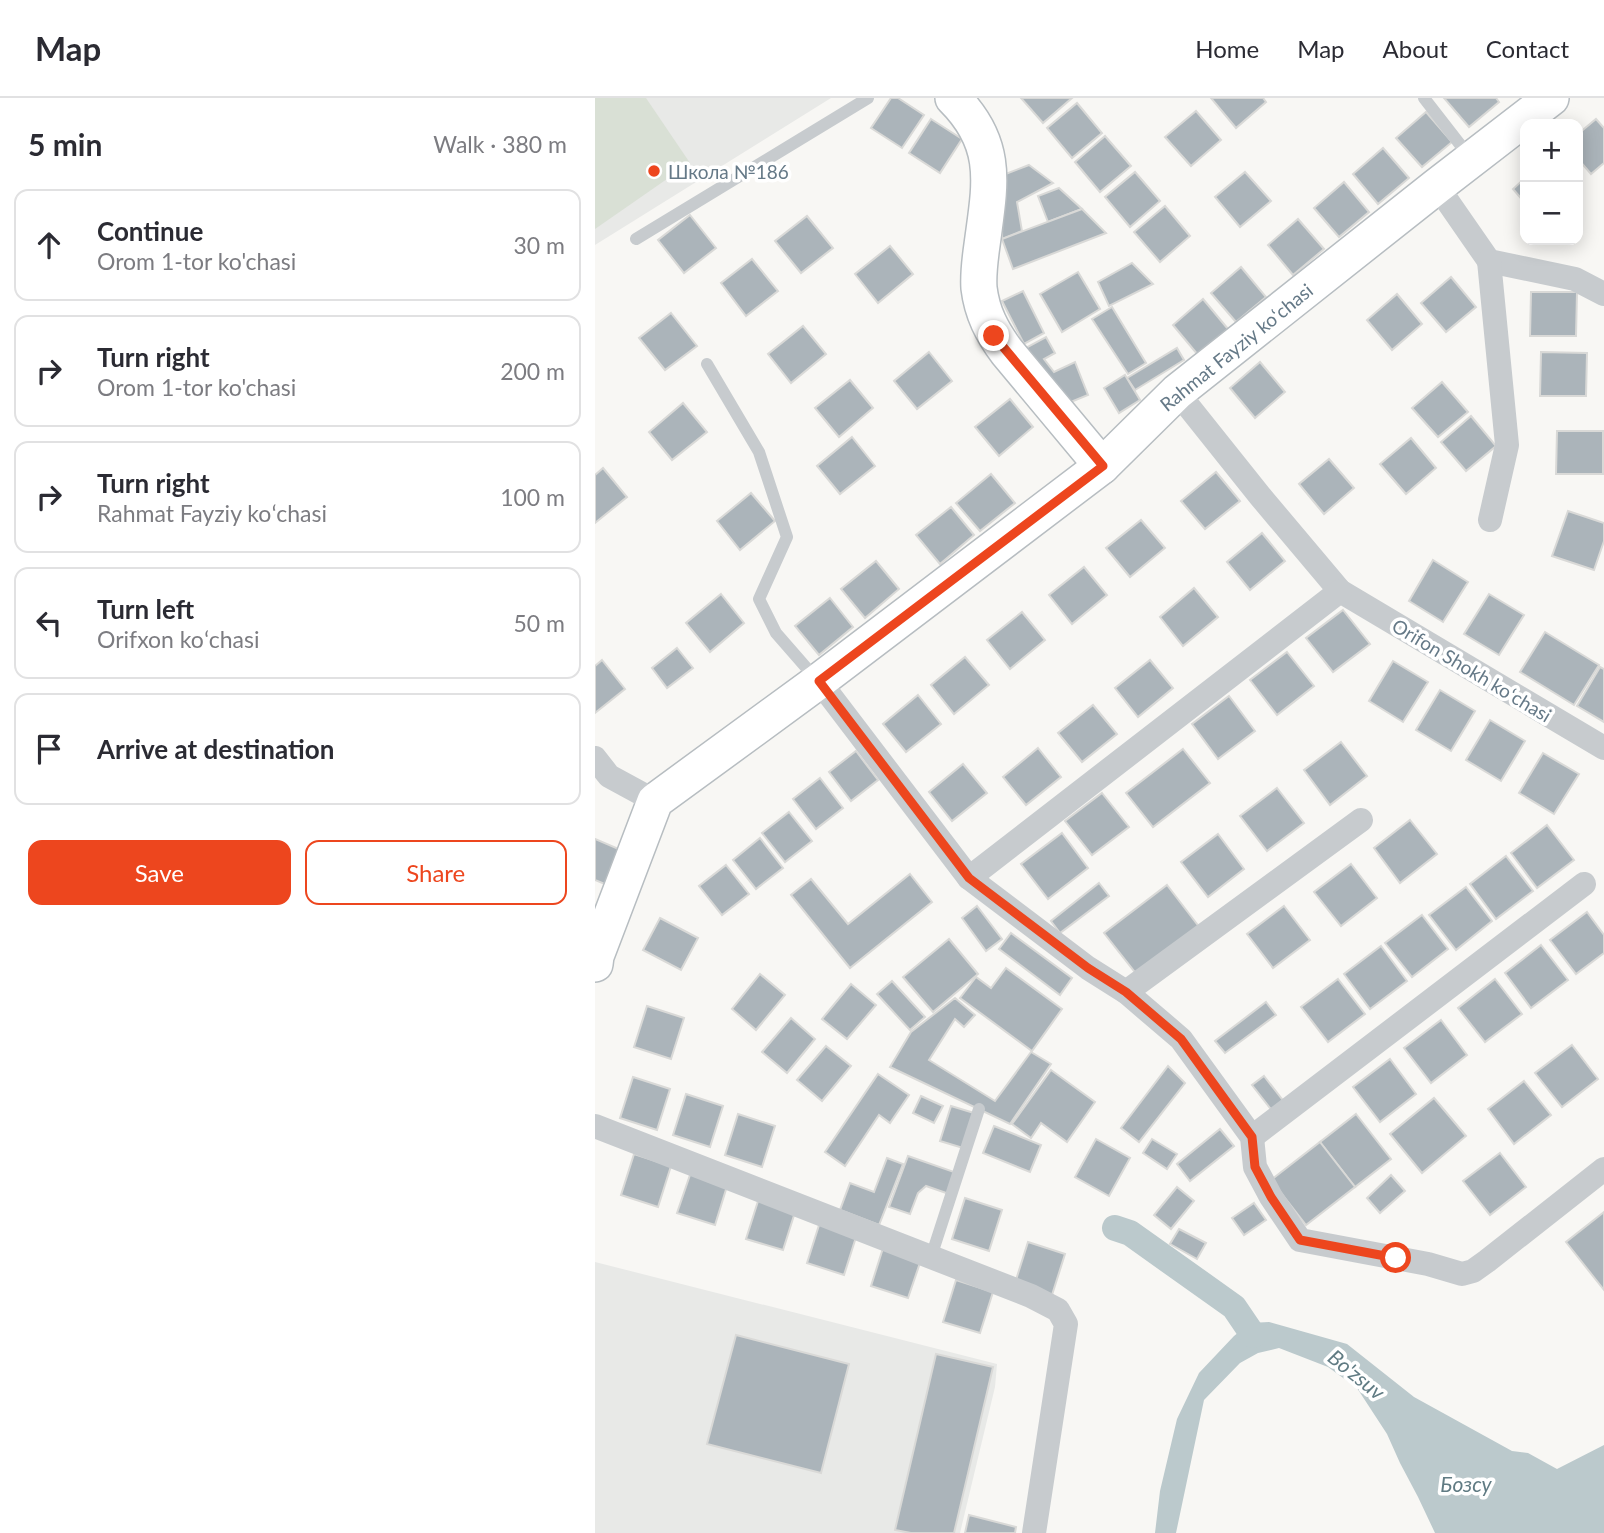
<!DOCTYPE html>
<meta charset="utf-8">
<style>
:root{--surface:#fff;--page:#f7f7f7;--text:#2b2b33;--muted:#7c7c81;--line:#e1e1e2;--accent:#ed461e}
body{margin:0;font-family:Lato,sans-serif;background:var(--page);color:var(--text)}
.controls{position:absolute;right:21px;top:21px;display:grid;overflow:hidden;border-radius:14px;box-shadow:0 4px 18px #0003}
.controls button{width:63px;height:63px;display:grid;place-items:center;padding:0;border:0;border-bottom:2px solid var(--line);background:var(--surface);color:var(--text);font:35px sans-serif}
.stop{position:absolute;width:21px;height:21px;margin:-16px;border:5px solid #ed461e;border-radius:50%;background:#fff}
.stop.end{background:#ed461e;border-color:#fff;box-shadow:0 2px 7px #0008}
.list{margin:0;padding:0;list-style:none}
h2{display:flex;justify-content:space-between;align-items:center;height:91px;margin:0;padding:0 28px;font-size:30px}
h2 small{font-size:23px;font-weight:400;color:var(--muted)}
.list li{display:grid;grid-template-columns:46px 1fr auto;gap:21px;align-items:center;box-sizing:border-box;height:112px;margin:0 14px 14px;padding:0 14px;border:2px solid var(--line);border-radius:14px}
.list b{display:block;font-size:26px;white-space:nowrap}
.list p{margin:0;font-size:23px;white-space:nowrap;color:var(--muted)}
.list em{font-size:23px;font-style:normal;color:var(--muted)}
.actions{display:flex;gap:14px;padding:21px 28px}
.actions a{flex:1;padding:16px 0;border:2px solid var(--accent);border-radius:14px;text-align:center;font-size:24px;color:var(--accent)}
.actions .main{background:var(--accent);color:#fff}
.icon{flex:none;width:38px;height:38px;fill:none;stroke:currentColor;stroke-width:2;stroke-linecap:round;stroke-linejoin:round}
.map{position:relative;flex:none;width:1009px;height:1435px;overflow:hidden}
header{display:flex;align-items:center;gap:42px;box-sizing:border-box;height:98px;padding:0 35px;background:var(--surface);border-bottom:2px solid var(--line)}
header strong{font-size:33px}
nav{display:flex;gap:38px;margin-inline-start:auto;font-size:24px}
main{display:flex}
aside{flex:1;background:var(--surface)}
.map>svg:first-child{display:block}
</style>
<header>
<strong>Map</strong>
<nav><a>Home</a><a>Map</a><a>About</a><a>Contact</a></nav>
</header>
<main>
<aside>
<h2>5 min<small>Walk · 380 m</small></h2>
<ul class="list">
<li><svg class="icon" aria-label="ahead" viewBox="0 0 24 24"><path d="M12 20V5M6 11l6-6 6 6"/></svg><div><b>Continue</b><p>Orom 1-tor ko'chasi</p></div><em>30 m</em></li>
<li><svg class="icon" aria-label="right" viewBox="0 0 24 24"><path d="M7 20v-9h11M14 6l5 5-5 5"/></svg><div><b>Turn right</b><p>Orom 1-tor ko'chasi</p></div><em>200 m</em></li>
<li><svg class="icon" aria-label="right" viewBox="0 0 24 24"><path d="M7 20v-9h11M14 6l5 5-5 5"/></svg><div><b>Turn right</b><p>Rahmat Fayziy koʻchasi</p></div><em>100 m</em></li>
<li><svg class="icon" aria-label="left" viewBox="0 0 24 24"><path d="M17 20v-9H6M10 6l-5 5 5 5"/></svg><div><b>Turn left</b><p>Orifxon koʻchasi</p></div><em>50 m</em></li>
<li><svg class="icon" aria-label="arrive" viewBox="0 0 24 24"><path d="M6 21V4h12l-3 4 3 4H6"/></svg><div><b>Arrive at destination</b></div></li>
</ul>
<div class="actions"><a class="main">Save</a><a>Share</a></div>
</aside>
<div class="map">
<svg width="1009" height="1435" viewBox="0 0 1009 1435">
<rect width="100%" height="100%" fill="#f8f7f4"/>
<g fill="#e8e9e7">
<polygon points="0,0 236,0 0,147"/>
<polygon points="0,1164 402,1266 400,1289 365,1435 0,1435"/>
</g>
<polygon fill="#d9e0d5" points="0,0 51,0 95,65 0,131"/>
<polygon fill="#bbc9cc" points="674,1224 752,1246 819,1299 917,1353 933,1355 962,1371 1009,1347 1009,1435 840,1435 823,1399 805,1365 792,1336 762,1290 733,1269 684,1250 663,1255 645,1265 609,1302 581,1435 560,1435 565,1393 582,1321 604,1275 639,1238 655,1225"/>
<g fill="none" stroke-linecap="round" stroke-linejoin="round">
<polyline stroke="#bbc9cc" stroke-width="26" points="520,1130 535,1135 639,1209 658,1237"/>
</g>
<g fill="#abb4ba" stroke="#d9d9d7" stroke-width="2">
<polygon points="296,0 303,0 329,17 307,50 276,30"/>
<polygon points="426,0 477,0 448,25"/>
<polygon points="616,0 668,0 671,4 641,30"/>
<polygon points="849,0 901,0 904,4 874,29"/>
<polygon points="482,5 507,35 477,60 452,30"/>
<polygon points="601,13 626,42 596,68 570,39"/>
<polygon points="831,14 857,44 827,69 801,40"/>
<polygon points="336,21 367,41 345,75 314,55"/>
<polygon points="1001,21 1009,30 1009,65 996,76 983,61 983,36"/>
<polygon points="510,38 536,68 505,94 480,64"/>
<polygon points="788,50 814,80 783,106 758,76"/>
<polygon points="434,67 458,85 422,104 427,133 407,141 408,77"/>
<polygon points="540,74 565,103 535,129 510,99"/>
<polygon points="650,74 676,103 645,129 620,99"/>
<polygon points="930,80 930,105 918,91"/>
<polygon points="749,84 774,114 744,139 719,110"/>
<polygon points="464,90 487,111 453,124 443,98"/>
<polygon points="570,108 595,138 565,164 539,134"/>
<polygon points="487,111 511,135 418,171 407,141"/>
<polygon points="95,117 121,150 89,175 63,142"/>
<polygon points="212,118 238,150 206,175 180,143"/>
<polygon points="703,121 729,151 698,177 673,147"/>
<polygon points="295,148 318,176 283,205 260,176"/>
<polygon points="157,161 183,193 151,218 126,185"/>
<polygon points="537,165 558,186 514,208 503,184"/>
<polygon points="646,169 671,199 641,224 616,195"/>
<polygon points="483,174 505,211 467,234 445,196"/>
<polygon points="856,179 881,209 851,234 826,205"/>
<polygon points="428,193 449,235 429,246 407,203"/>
<polygon points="936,194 982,194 981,238 935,238"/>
<polygon points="802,196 827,226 797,252 772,222"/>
<polygon points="608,201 633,231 603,257 578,227"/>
<polygon points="517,209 551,265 533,276 497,221"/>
<polygon points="76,215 102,248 70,272 44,240"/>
<polygon points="208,228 231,256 196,285 173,256"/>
<polygon points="451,239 460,255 449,261 459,274 480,264 493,297 466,308 425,253"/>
<polygon points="582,250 589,262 540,292 532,280"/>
<polygon points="334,254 357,283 322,311 299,283"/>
<polygon points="946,254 992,255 991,298 945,298"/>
<polygon points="665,264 690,294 660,320 635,290"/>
<polygon points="530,277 545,302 524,315 509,290"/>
<polygon points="255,282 278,310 244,339 220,310"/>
<polygon points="847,284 873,314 843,339 817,310"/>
<polygon points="415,301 438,329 404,358 380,329"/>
<polygon points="88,305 112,334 77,362 54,334"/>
<polygon points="876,318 901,348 871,373 846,344"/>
<polygon points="962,333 1008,333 1008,376 961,376"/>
<polygon points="257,339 280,368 245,396 222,368"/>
<polygon points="816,340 841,370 811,396 785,366"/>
<polygon points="734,361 759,390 729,416 704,386"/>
<polygon points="8,370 32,399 0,425 0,377"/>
<polygon points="621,374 645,403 610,431 586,403"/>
<polygon points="396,376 420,405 385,433 361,405"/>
<polygon points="156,395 180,423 145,452 122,423"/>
<polygon points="356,409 379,437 345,466 321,437"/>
<polygon points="973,413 1009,425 1009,443 999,472 957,458"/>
<polygon points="546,422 570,450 535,479 511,450"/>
<polygon points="667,435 690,463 655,492 632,464"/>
<polygon points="838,462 873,484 848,524 814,503"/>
<polygon points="281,463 304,491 270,520 246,491"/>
<polygon points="489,469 512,497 477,526 454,497"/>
<polygon points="599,490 623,519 588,548 565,519"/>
<polygon points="126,496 149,525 115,554 91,525"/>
<polygon points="894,496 929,517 904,557 869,536"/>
<polygon points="235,500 258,529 224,557 200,528"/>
<polygon points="748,512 775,546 738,574 711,540"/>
<polygon points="427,514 450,542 415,571 392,542"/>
<polygon points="950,534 1004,567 979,607 925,574"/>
<polygon points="82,550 98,570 72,590 57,570"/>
<polygon points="692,554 719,588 682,617 655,582"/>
<polygon points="370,559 394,587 359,616 336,587"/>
<polygon points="7,562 30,591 0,615 0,568"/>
<polygon points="555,562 578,590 543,619 520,590"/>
<polygon points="798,563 833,584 808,624 774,603"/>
<polygon points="1005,569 1009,571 1009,624 982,608"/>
<polygon points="845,592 880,613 856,653 821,632"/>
<polygon points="323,597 346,626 311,654 288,626"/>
<polygon points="634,598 660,633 623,661 597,626"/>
<polygon points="498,607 522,636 487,664 463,635"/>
<polygon points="895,622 930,643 906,683 871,662"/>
<polygon points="746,644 772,678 735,707 709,672"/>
<polygon points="443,650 466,679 431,707 408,679"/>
<polygon points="588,651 615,685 558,729 531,695"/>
<polygon points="261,653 283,682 256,703 234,674"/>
<polygon points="948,655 984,676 959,716 924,695"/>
<polygon points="368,666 392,695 357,723 334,694"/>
<polygon points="225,680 248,710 221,731 198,701"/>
<polygon points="682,690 709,725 672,753 645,718"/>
<polygon points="507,695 534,729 497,757 470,723"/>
<polygon points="194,714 217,743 190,764 167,735"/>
<polygon points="815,722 842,756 805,785 779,750"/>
<polygon points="952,727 979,762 942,790 916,755"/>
<polygon points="467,735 493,770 453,801 426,766"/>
<polygon points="623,736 649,771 613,799 586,764"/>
<polygon points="165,740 188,770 161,791 138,762"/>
<polygon points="0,741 26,752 12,787 0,782"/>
<polygon points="911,758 938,793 901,821 875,786"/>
<polygon points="756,766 782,800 746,828 719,794"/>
<polygon points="131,767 154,796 127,817 104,788"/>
<polygon points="315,776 337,804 255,870 196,797 216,781 253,826"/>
<polygon points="504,785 514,798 465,835 456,823"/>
<polygon points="572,787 605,830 543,878 509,835"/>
<polygon points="871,789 897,823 861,852 834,817"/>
<polygon points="382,808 407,841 391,853 367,820"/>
<polygon points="689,808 715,842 678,870 652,836"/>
<polygon points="992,814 1009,837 1009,855 981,876 955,842"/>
<polygon points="827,817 853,851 817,879 790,845"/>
<polygon points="65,820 103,840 86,872 48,852"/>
<polygon points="416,835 477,880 465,897 404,851"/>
<polygon points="354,841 383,876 338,914 308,879"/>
<polygon points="946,847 973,882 936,910 910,875"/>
<polygon points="786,848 812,883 775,911 749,876"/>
<polygon points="411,870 467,911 437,953 365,900 381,879 396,890"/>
<polygon points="165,876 190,897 161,932 137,911"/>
<polygon points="743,881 770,916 733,944 706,909"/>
<polygon points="900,881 927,916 890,944 863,910"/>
<polygon points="297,883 330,919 315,932 282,896"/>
<polygon points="256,886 281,907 252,941 227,921"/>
<polygon points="360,900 380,917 369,929 360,921 334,962 400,1003 436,954 456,966 415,1026 295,969 316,934"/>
<polygon points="671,904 681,917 630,955 620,943"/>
<polygon points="52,908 89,920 76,961 39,949"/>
<polygon points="196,920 220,941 192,975 167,954"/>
<polygon points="846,922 872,957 836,985 809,950"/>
<polygon points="977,947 1003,981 967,1009 940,975"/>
<polygon points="231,948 256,968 227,1003 202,982"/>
<polygon points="795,961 821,996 785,1024 758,989"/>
<polygon points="573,968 590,985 544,1044 526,1030"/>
<polygon points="456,972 500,1004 472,1044 446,1025 436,1040 417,1026"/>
<polygon points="283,976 314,997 295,1025 284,1017 250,1068 230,1054"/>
<polygon points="669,978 690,1005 678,1014 657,987"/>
<polygon points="38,979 75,991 62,1032 25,1020"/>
<polygon points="929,983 956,1017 919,1046 893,1011"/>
<polygon points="91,996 128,1008 115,1049 78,1037"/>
<polygon points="326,998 348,1008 339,1025 318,1015"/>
<polygon points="839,1000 871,1038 827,1075 795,1036"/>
<polygon points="356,1008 379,1015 368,1050 345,1043"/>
<polygon points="143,1016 180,1028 167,1069 130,1057"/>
<polygon points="761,1016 796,1061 760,1089 725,1044"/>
<polygon points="399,1028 446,1047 435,1074 388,1055"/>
<polygon points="625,1031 639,1048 595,1083 582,1066"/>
<polygon points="501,1041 535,1060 514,1098 480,1079"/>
<polygon points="557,1041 582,1056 572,1071 548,1055"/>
<polygon points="725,1044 760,1089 711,1127 676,1082"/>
<polygon points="905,1055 931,1089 895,1117 868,1083"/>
<polygon points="39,1056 76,1068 63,1109 26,1097"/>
<polygon points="313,1058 362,1075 354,1096 331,1088 323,1095 315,1116 294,1109"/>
<polygon points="292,1060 308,1066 284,1127 245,1112 255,1085 279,1094"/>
<polygon points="96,1074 133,1085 120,1127 82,1115"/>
<polygon points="796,1077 810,1093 785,1115 772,1100"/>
<polygon points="582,1089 599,1103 576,1131 559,1117"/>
<polygon points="164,1100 201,1111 188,1152 151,1141"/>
<polygon points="370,1100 407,1112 394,1153 357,1141"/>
<polygon points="659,1105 671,1122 649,1137 637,1120"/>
<polygon points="1009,1114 1009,1192 971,1144"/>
<polygon points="225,1124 262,1136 249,1177 212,1165"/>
<polygon points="584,1131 611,1145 602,1161 575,1146"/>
<polygon points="433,1144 470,1156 457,1197 420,1185"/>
<polygon points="289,1147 327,1159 313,1200 276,1188"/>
<polygon points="361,1182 398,1194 385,1235 348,1224"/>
<polygon points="141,1237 254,1266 226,1375 112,1346"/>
<polygon points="341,1256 398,1269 359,1435 316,1435 300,1432"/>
<polygon points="374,1417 421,1429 420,1435 370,1435"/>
</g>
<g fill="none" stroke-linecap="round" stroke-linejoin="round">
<defs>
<g id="secondary">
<path d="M358,0c47,47 37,87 29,147 -2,14 -4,29 -3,43 3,25 13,44 28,64l95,114"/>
<polyline points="0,866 1,858 60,703 224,583 507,368 582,294 842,88 956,0"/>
</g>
</defs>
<use href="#secondary" stroke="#b7bdc1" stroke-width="38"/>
<g stroke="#c7cbce" stroke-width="12">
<polyline points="829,0 874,58"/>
<polyline points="41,141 273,0"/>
<polyline points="112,266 164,354 192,439 164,501 181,535 222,582"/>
<polyline points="336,1159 384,1011"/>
</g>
<g stroke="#c7cbce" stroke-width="24">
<polyline points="842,88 894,163 980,181 1009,196"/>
<polyline points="894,163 912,347 895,422"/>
<polyline points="582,294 665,398 745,493 1009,650"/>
<polyline points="224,583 374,780 493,870 531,894 586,941 657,1039 660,1069 676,1099 705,1142 833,1166 867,1176 878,1173 892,1163 1009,1071"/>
<polyline points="0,660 14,678 60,703"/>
<polyline points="374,780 745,493"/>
<polyline points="531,894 766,722"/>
<polyline points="0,1028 436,1198 463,1212 471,1226 439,1435"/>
<polyline points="657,1039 989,786"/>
</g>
<use href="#secondary" stroke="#fff" stroke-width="35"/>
</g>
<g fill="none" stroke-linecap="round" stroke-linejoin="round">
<polyline stroke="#ed461e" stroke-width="9" points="399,238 508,368 224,583 374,780 493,870 531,894 586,941 657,1039 660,1069 676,1099 705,1142 801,1160"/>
</g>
<circle fill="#ed461e" stroke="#fff" stroke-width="2.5" cx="59" cy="73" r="7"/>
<g text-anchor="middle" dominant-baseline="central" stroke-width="7" stroke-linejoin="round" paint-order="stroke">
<g font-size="19" fill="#657987" stroke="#fff" text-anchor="start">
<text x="73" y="73">Школа №186</text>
</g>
<g font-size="19" fill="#657987" stroke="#fff">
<text transform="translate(641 249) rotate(-39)">Rahmat Fayziy koʻchasi</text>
<text transform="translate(877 572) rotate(31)">Orifon Shokh koʻchasi</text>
</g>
<g font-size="21" font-style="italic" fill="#607b83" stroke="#fff">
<text transform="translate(762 1276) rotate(39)">Bo'zsuv</text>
<text x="871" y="1385">Бозсу</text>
</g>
</g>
</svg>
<div class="controls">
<button>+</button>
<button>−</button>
</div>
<div class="stop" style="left:801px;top:1160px"></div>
<div class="stop end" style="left:399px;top:238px"></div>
</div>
</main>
